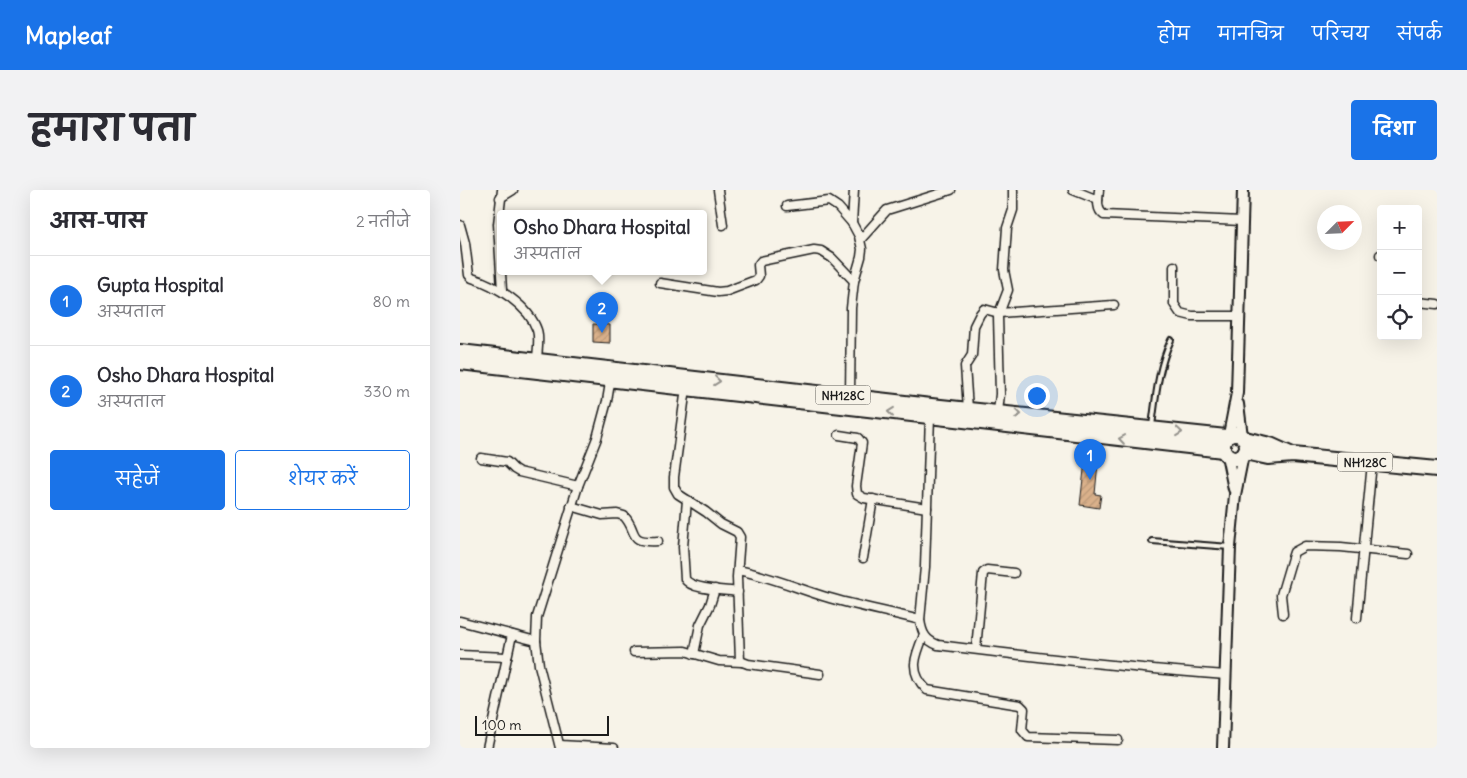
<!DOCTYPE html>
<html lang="hi">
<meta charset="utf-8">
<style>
:root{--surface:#fff;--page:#f2f2f3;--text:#2b2b33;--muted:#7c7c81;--line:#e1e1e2;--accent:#1a73e8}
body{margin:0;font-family:Delius,"Playpen Sans Deva",sans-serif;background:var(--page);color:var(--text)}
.controls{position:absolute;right:15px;top:15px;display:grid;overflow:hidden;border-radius:5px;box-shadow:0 5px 20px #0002}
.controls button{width:45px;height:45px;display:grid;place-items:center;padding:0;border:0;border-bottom:1px solid var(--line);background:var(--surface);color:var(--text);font:25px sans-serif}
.compass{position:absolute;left:857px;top:15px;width:45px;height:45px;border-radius:50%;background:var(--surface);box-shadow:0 5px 20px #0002;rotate:66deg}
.scale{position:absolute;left:15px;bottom:12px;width:134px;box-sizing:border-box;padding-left:5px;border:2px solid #1c1c1c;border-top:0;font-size:14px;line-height:18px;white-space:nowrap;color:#1c1c1c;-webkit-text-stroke:4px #f7f3e8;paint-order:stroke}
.you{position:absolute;left:576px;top:205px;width:18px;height:18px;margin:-12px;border:4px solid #fff;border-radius:50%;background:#1a73e8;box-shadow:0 0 0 8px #1a73e833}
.badge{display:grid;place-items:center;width:32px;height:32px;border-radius:50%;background:var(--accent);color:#fff;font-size:16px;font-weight:700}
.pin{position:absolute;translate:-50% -41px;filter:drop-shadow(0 1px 2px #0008)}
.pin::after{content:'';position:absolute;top:26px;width:18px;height:15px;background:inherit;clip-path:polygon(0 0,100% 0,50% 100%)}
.popup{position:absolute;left:37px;top:20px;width:210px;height:65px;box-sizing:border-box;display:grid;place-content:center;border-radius:5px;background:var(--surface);filter:drop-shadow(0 1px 4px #0005);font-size:16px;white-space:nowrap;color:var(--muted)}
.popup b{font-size:19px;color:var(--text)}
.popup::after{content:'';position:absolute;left:50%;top:100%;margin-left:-10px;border:10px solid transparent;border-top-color:var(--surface)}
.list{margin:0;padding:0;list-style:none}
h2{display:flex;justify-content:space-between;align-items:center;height:65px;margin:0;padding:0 20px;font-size:21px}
h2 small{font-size:16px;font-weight:400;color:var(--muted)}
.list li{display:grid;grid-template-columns:32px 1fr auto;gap:15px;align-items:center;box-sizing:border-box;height:90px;padding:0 20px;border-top:1px solid var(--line)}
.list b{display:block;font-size:19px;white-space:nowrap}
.list p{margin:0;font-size:16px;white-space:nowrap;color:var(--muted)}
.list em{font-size:16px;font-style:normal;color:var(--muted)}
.actions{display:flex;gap:10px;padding:15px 20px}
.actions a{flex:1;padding:11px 0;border:1px solid var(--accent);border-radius:5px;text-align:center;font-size:18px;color:var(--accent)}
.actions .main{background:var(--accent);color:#fff}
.icon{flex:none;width:28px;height:28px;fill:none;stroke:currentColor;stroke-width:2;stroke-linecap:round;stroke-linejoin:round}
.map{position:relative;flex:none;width:977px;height:558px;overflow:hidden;border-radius:5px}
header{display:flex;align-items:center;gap:30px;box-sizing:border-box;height:70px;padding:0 25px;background:var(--accent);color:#fff}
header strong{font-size:24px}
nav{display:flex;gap:28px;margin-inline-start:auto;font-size:18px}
.intro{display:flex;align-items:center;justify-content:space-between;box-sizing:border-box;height:120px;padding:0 30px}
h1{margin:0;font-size:35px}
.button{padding:12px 22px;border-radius:5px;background:var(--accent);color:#fff;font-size:18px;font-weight:700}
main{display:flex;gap:30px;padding:0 30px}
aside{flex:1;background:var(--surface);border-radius:5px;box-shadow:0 5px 20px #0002}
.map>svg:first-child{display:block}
</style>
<header>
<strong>Mapleaf</strong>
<nav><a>होम</a><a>मानचित्र</a><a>परिचय</a><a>संपर्क</a></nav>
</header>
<div class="intro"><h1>हमारा पता</h1><a class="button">दिशा</a></div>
<main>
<aside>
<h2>आस-पास<small>2 नतीजे</small></h2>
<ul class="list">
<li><span class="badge">1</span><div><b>Gupta Hospital</b><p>अस्पताल</p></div><em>80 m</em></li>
<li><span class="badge">2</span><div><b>Osho Dhara Hospital</b><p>अस्पताल</p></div><em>330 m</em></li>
</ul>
<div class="actions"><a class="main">सहेजें</a><a>शेयर करें</a></div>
</aside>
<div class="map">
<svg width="977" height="558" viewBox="0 0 977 558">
<defs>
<pattern id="building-hatch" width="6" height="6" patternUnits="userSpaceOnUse" patternTransform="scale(1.25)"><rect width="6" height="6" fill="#dab18b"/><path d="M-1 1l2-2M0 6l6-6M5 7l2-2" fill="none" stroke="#ba9877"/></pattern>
</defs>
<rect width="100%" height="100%" fill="#f7f3e8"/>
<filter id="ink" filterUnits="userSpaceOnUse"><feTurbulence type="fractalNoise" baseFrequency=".02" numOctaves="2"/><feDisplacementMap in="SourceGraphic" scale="10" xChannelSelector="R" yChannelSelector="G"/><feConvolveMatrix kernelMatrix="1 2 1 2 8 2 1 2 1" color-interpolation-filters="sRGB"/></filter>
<g filter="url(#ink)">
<g fill="url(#building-hatch)" stroke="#1c1c1c">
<polygon points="133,134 150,135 150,153 133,152"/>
<polygon points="625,271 638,273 635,304 641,305 639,318 620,315"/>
</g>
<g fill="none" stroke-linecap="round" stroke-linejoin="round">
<defs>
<g id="service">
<path d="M692,236c4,-30 6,-58 19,-86"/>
<polyline points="692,351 770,357"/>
</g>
<g id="minor">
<polyline points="42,0 38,34 42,100"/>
<polyline points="258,0 263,35"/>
<polyline points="613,0 638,10"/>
<path d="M639,0c-1,9 -3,20 5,25l138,6"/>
<polyline points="40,8 53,0"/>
<polyline points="327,16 369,11 378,17 392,33 399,46 402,59 401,67 394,91 391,118 390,205"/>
<polyline points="392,33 394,0"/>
<path d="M0,35l5,18 4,32 3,3c24,7 57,28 65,52 3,9 0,21 0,31"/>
<polyline points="400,50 427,20 491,0"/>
<polyline points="920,65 921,65"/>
<polyline points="714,76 714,114 720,123 732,126 780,126"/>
<polyline points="200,93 258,102 267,101 296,90 299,86 298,75 301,71 354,60 361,61 372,68 394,91"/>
<polyline points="958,112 977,114"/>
<polyline points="226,198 214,287 214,297 218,304 246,322 261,334 277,342 280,347 277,387 280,471 288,474 360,484"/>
<polyline points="508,219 505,176 512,165 514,136 520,124 524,119 539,123 654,115"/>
<polyline points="538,222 540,204 538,126 548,100 544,80 547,38 553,20 553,0"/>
<path d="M470,226l-5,151 -5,53c2,13 5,20 18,25 96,12 191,23 288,30"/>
<polyline points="379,245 398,248 402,253 396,296 397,304 404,308 467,318"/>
<polyline points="21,268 47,272 54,279 59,282 118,296"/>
<path d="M227,310l-4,47 2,32c6,11 40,11 53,13"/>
<path d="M111,316l31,9 15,-1 7,2c15,16 2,27 34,25"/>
<polyline points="403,368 413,309"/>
<path d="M278,380c30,6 59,18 88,27 31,9 63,15 94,23"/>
<polyline points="823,424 821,405 832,368 834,362 845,356 881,357 948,364"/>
<polyline points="897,428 912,273"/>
<polyline points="0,431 76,451"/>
<path d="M464,445c-9,21 -16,37 3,55l93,15 4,4 -2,21 6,7 90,3"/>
<polyline points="516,459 523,383 527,380 554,383"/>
<polyline points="174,462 225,461 259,471 282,472"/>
<polyline points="234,464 240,435 250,415 255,399"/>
<polyline points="0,465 47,467"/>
<polyline points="100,555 154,558"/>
<polyline points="27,558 52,445"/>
<polyline points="100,558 79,475 76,451 77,427 118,296 137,248 147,211 151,187"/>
</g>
<g id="tertiary">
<polyline points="778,214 782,246"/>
<polyline points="769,245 777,203 783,0"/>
<polyline points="767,265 774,299"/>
<polyline points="763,558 770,357 775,305 783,265"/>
</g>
<g id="trunk">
<polyline points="0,162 471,216 766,247"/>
<polyline points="0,172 763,260"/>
<circle cx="775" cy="256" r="12"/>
<polyline points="785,249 810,255 830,264"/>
<polyline points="785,262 808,267 833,265 977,279"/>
</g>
</defs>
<use href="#service" stroke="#1c1c1c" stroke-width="8"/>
<use href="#minor" stroke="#1c1c1c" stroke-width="11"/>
<use href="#tertiary" stroke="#1c1c1c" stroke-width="14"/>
<use href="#trunk" stroke="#1c1c1c" stroke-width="18"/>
<use href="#service" stroke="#f7f3e8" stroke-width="4"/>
<use href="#minor" stroke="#f7f3e8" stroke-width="8"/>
<use href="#tertiary" stroke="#f7f3e8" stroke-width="10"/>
<use href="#trunk" stroke="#f7f3e8" stroke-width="14"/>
</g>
<defs><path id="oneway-chevron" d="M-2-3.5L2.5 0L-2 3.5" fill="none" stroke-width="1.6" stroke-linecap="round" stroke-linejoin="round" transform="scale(1.25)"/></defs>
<g stroke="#94928c">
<use href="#oneway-chevron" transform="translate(257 191) rotate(6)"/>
<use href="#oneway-chevron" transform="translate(431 222) rotate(-174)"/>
<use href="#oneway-chevron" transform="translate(558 224) rotate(6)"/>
<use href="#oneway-chevron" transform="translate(719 242) rotate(6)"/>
<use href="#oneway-chevron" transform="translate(662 249) rotate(-172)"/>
</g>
</g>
<g text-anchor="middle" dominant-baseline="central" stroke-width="5" stroke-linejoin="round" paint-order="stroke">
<g fill="#f7f3e8" stroke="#5e5c59" stroke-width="1">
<rect x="355.5" y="195.5" width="55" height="19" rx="4"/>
<rect x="877.5" y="262.5" width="55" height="19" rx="4"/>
</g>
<g font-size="12" font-weight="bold" fill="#1c1c1c">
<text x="383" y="205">NH128C</text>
<text x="905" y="272">NH128C</text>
</g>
</g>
</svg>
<div class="controls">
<button>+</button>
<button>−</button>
<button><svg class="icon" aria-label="locate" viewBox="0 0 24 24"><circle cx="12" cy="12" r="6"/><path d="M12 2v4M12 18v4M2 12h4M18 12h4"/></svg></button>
</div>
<svg class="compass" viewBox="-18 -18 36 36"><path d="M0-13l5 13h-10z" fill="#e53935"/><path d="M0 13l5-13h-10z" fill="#7c7c81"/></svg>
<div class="scale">100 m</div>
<div class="you"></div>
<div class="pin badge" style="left:630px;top:290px">1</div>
<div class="pin badge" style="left:142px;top:143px">2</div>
<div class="popup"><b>Osho Dhara Hospital</b>अस्पताल</div>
</div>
</main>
